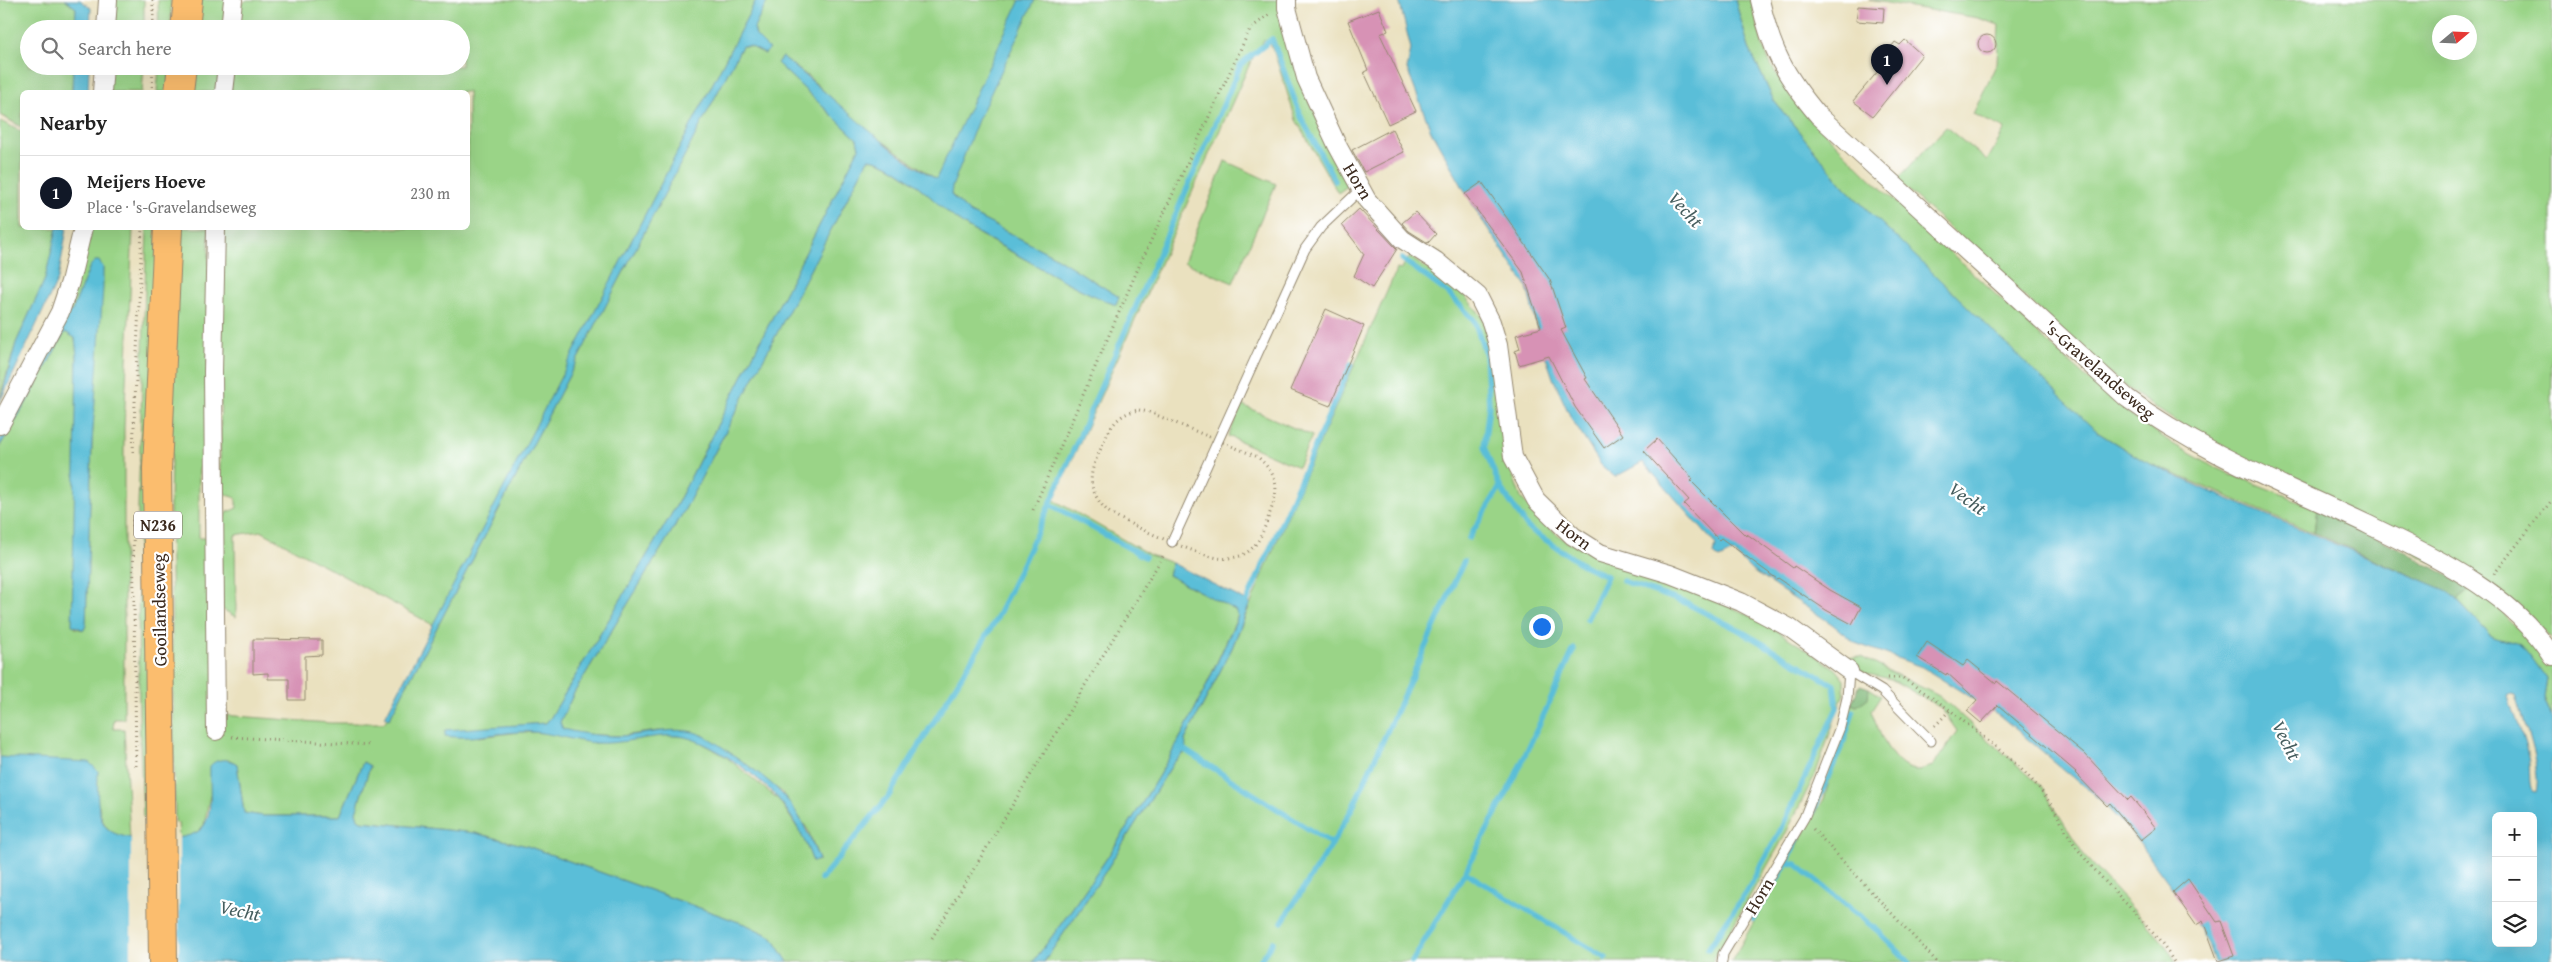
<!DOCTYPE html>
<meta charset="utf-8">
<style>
:root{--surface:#fff;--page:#f6f6f6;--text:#222;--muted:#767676;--line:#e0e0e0;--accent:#111827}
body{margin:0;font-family:"Gentium Book Plus",serif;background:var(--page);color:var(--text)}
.controls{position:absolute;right:15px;bottom:15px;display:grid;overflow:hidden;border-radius:8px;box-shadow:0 5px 20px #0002}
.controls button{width:45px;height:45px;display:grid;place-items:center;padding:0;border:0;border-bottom:1px solid var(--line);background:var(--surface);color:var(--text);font:25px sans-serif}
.compass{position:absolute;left:2432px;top:15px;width:45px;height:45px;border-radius:50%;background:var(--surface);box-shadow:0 5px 20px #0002;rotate:71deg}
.you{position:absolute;left:1541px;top:626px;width:18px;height:18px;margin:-12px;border:4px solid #fff;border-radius:50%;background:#1a73e8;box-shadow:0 0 0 8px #1a73e833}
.badge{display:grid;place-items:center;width:32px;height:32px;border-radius:50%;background:var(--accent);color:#fff;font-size:16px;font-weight:700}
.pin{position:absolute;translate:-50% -41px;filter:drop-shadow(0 1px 2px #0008)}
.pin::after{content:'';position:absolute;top:26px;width:18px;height:15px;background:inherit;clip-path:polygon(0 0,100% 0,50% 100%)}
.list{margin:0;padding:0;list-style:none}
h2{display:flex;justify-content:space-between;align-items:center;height:65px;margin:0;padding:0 20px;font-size:21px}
h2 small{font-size:16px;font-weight:400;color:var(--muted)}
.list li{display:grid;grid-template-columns:32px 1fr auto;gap:15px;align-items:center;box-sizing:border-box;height:75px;padding:0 20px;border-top:1px solid var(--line)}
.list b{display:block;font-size:19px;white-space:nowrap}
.list p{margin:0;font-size:16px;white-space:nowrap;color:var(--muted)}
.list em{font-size:16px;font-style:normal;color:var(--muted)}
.icon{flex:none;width:28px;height:28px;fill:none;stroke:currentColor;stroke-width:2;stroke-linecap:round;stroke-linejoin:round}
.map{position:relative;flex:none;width:2552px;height:962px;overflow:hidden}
.search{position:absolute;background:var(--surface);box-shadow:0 5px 20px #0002;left:20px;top:20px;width:450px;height:55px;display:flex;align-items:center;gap:12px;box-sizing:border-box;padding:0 18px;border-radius:28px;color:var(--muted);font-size:19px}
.panel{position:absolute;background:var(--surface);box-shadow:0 5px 20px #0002;left:20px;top:90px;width:450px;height:140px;border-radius:8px}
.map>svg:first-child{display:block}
</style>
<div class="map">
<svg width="2552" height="962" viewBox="0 0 2552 962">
<rect width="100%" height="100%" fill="#fff"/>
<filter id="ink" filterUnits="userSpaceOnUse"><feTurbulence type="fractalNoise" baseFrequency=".02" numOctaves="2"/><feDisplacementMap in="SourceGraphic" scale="10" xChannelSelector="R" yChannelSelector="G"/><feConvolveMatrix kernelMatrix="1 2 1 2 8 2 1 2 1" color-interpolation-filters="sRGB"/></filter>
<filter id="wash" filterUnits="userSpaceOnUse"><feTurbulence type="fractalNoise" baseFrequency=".0096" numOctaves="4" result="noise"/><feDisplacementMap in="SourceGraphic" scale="20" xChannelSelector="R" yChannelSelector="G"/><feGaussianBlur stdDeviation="1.12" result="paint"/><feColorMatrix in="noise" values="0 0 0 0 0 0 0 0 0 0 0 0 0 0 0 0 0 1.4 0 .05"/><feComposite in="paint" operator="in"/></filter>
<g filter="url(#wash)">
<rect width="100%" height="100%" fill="#eae1bf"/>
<g fill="#9ad487" stroke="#6a7f52" fill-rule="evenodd">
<polygon points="0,0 65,0 76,8 75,29 29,29 29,66 73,66 72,92 22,92 22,127 0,115"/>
<polygon points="112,0 144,0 144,29 111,29"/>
<polygon points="158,0 171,0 171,29 159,29"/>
<polygon points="199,0 226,0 223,29 196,29"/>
<polygon points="247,0 756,0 433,625 261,531 235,535 236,617 222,609 220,523 228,512 237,508 236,498 225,494 220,479 222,228 468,228 468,92 230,92 233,66 461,66 461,29 236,29 239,6"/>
<path d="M768,0h512l2,30 21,58 46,97 -11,8 -42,-73 -22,-68 -4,-9 -6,-3 -13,21 -197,439 96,55 22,8 -4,12 67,35 3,5c-20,45 -40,91 -64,134 -42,75 -90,145 -141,213h-245l-16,-25 -25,-12 -220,-79 -52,-13 -114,-12 -3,-2 -2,-7 14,-46 -7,-4 -23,54h-77l-19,-3 -7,-49 -7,-4 -13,1 -13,64 -11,11 -14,2 -1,-15 -3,-1 -5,-318 3,-126 7,-150h29l-2,239 -8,1v70h8l15,177 108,8h54l3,-5 2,1 353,-673h8l15,8 4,-5 -13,-13 -2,-8zM782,57l28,21 50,47 76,54 34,34 84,43 65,41 -3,8c-34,-13 -64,-31 -95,-48 -18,-10 -37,-19 -54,-30 -25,-17 -69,-66 -99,-68l-184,352 -110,182 -14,29 3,7 17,5 41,2 37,-5 45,4 79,57 26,38 11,30 -6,2 -9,-24 -25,-38 -54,-44 -34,-19 -25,-2 -71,8 -43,-10 -31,-1 -43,5 -4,-8 72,-6 5,-6 124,-209 184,-360 -2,-9 -80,-76z"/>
<polygon points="1735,0 1751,0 1763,47 1771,65 1791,97 1806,114 1870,178 2074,367 2117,405 2173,444 2218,469 2317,508 2314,533 2144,461 2097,432 2063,401 1845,188 1774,101 1749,48"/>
<path d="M1869,0h683v639l-10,-10 -229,-138 -124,-61 -47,-31 -36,-28 -209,-191 49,-53 41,34 18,-32 -32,-15 24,-51 2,-38 -21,-7zM2440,22h30v30h-30z"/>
<polygon points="108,66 144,66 142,92 106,92"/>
<polygon points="159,66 170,66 168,92 157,92"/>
<polygon points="193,66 220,66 217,92 190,92"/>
<polygon points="0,121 22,132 22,228 57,228 45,279 16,343 0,397"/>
<polygon points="1225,161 1276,184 1233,283 1184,262"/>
<path d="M88,228h45l-9,200v291h-10l-1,10h11l6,110c-20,-3 -29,-14 -31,-34l-99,-48v-311l32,-53 33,-61 10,6 2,18 -2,272 9,2 2,-6 6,-181 11,-176 -13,-1 -18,45 -5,1z"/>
<polygon points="147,228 157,228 150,816 143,817 139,712 138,509"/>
<polygon points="1410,257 1464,295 1481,315 1490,337 1506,457 1521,498 1546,525 1567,542 1678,584 1742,612 1776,630 1836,669 1844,679 1844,693 1816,773 1784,837 1712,962 1044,962 1098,883 1174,762 1184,754 1185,740 1232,648 1299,489 1397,269 1400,270"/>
<polygon points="1242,405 1312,436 1298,467 1228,436"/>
<polygon points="2471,589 2497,607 2547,661 2552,669 2552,718 2544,697 2547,679 2520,645 2510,641 2499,640 2490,635 2457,600"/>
<path d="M1861,657l78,39 102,90 44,71 79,86 12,19h-445l93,-163 27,-95 6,2 12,-18 12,8 -10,15c7,19 22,60 47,59 5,0 10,-3 15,-4l24,-35 -16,-23 -50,-29 -24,-5 -27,-16z"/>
</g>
<g fill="#7bb674" stroke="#5b7049">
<polygon points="2317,508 2402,550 2471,589 2457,600 2447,591 2314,533"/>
<polygon points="1860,685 1869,688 1868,698 1857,706 1851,704"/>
</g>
<g fill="#5abed8" stroke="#4a747b" fill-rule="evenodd">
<polygon points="65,0 80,0 91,8 90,29 75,29 76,8"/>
<polygon points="756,0 768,0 754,28 756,36 769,49 765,54 750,46 742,46 389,719 385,717"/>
<path d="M1020,0h15l-57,120 -26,67 -1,8 19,18 84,43 65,41 -3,8c-36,-14 -68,-33 -102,-52 -23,-13 -48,-24 -68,-42 -18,-16 -53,-51 -78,-52l-184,352 -110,182 -14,29 3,7c19,5 38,7 57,7 23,-1 45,-8 68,-5 17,2 31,14 44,23 50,35 65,48 87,106l-6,2c-8,-22 -18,-41 -32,-60 -18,-23 -74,-64 -103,-66 -28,-2 -55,9 -83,7 -25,-2 -49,-13 -75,-11 -25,1 -49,8 -75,4v-6l101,-7 5,-6 124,-209 184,-360 -2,-9 -80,-76 5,-6c53,40 96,88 154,122z"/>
<path d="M1399,0h336l14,48 25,53 71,87 252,244 47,29 63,29 241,101 42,44c9,6 21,4 30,10 10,8 19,24 27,34l-3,19 8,20v237l-3,7h-335l-6,-18 -23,-39 -54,-73 -33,-34 -99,-83 -77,-48 -67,-24 -23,-19 -80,-53 -19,-19 -14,7 -5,-5 2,-9 -73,-83 -28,15 -14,-12 -30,-47 -18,-40 -14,-41 -12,-50 -49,-73 -47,-83 -24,-62 4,-20zM2512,694l4,1c7,26 26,72 20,98l-4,-1c-4,-11 -1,-23 -4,-35 -4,-21 -14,-41 -19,-62zM2496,816h37v127h-37z"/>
<polygon points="73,66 89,66 88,92 72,92"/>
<polygon points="57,228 67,228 58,279 0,402 16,343 45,279"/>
<polygon points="95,261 99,261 103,267 103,288 92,443 86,625 84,630 72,625 77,356 75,338 65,332 32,393 0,446 0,440 37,376 67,312 72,311 90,266"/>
<path d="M1172,563l78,40 -18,45 -47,92c3,11 -2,15 -11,22l-76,121 -54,79h-11c51,-68 99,-138 141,-213 24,-43 44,-88 64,-133l-3,-6 -67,-35z"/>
<path d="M0,757l89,5 9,9c0,17 -3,42 8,56 12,17 86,17 97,0 11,-16 6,-42 7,-61 6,-8 19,-8 27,-2l7,49 19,3h77l23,-54 7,4 -14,46 2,7 3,2 114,12 52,13 220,79 25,12 16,25h-788z"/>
</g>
<polygon fill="#eae1bf" points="179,835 179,962 131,962 131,836"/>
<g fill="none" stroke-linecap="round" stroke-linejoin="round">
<g stroke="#5abed8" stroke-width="5.5">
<polyline points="1402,259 1448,293 1474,320 1486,355 1489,405 1484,447 1500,487 1528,528 1583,565 1607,576 1587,619"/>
<polyline points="1050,504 1145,557"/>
<polyline points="1469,538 1500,487"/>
<polyline points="1623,581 1686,603 1737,629 1834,685 1837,708 1780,831 1747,891 1708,949"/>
<polyline points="1245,606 1351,364"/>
<polyline points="1180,747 1332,844"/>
<polyline points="1813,812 1844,741 1853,712"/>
<polyline points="1787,863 1796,864 1878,931 1909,962"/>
<polyline points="1465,872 1606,958"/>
<polyline points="821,879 888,797 997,618 1050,504 1241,64 1272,39 1302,119 1335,181"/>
<polyline points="1753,919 1787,863 1800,833"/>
<polyline points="1282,922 1332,844 1353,807 1464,561"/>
<polyline points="1259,962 1273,942"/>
<polyline points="1412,962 1465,872 1513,781 1574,649"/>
</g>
</g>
<g id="blocks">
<g fill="#d792b5">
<polygon points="1858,6 1884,8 1883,23 1856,21"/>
<polygon points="1379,9 1388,31 1380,34 1416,111 1388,124 1364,72 1368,70 1348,21"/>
<circle cx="1987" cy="44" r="9"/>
<polygon points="1905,40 1922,55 1873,116 1853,101 1889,58 1885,55 1895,42 1900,45"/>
<polygon points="1392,129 1404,152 1364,172 1352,150"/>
<polygon points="1482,182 1550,280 1566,328 1561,330 1587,378 1585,379 1623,435 1604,448 1575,407 1549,356 1519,365 1515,351 1520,349 1516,335 1541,328 1523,272 1465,194"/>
<polygon points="1359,209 1397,249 1372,288 1354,276 1364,254 1342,225"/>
<polygon points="1415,212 1436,234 1428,243 1409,231 1402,223"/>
<polygon points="1326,309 1364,326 1330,406 1290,390"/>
<polygon points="1657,439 1693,479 1691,481 1746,536 1747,534 1793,568 1794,566 1830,590 1861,607 1852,624 1826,610 1778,578 1777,579 1721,538 1719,540 1684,504 1689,500 1644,451"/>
<polygon points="253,639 322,640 322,655 305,656 305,700 289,700 289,679 268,679 268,673 253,674"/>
<polygon points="1927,642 1963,666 1968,660 1996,683 1997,681 2084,753 2128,800 2131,797 2156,828 2141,840 2110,803 2107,806 2075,773 2076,772 1998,705 1981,723 1967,711 1977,700 1947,673 1946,675 1917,657"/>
<polygon points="2188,879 2217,922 2221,921 2234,956 2218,961 2203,921 2196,925 2173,892"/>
</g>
</g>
</g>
<g filter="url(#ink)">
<use href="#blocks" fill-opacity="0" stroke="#92866e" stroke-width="1"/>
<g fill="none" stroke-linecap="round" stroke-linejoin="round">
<defs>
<g id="lane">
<polyline points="1172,542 1305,249 1321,227 1361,189"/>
<polyline points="1849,671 1882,691 1931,741"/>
<polyline points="1722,962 1723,954 1804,818 1840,727 1847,698 1849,671"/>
</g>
<g id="street">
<polyline points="1287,0 1287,8 1306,78 1337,145 1367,200 1402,239 1436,261 1478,296 1491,322 1498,345 1513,457 1536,500 1573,536 1600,553 1670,574 1741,602 1790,628 1849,671"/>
<path d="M1760,0c11,50 25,76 58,115l309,283c73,54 160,88 242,127 65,32 143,67 183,131"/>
<polyline points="106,29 108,0"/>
<polyline points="230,29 233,0"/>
<polyline points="102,92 104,66"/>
<polyline points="224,92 227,66"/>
<polyline points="216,228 213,372 216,731"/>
<polyline points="0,425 60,312 70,282 83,228"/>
</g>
<g id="primary">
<polyline points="185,29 188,0"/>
<polyline points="179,92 182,66"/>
<polyline points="163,962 157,469 168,228"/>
</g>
</defs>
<use href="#lane" stroke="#92866e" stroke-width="11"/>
<use href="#street" stroke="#92866e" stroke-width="20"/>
<use href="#primary" stroke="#92866e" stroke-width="30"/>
<g stroke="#92866e" stroke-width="3" stroke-dasharray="1 4" stroke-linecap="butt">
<polyline points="153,0 153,29"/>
<polyline points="152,92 153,66"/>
<path d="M1139,410l10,2 109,45c19,18 22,29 13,53 -7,18 -11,38 -31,46 -7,2 -15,3 -22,2 -21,-3 -91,-34 -109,-46 -6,-5 -11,-11 -14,-18 -7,-14 -3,-26 3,-39 10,-22 15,-41 41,-45z"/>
<polyline points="133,452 142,228"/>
<polyline points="1033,510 1140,264 1250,29 1271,13"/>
<polyline points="133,520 136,766"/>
<polyline points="2494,574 2552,500"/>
<polyline points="1888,678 1903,678 1950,710"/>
<path d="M1935,726l15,-16c33,28 73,54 98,90 12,17 19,36 32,52 29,38 69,69 94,110"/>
<polyline points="232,737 371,745"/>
<polyline points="1813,829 1937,962"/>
<polyline points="932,938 1165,553"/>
</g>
<use href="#lane" stroke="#fff" stroke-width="9"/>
<use href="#street" stroke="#fff" stroke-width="18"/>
<use href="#primary" stroke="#fbbd6e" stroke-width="28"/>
</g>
</g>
<g text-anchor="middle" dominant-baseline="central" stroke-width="4.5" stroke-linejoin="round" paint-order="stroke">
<rect fill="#fff" stroke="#766a62" stroke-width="1" x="134" y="511.5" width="48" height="27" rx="4"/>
<g font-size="16" font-weight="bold" fill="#3b2a1e">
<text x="158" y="525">N236</text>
</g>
<g font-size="18" fill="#3b2a1e" stroke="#fff">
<text transform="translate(1358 181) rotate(59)">Horn</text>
<text transform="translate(2100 370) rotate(41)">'s-Gravelandseweg</text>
<text transform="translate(1574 534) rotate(37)">Horn</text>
<text transform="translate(159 610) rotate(-91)">Gooilandseweg</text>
<text transform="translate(1759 896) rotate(-59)">Horn</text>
</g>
<g font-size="19" font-style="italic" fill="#465e5f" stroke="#fff">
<text transform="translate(1686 209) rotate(48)">Vecht</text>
<text transform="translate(1968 498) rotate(37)">Vecht</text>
<text transform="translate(2287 740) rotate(63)">Vecht</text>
<text transform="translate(240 910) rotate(12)">Vecht</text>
</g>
</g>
</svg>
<div class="controls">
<button>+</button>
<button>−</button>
<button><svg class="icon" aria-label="layers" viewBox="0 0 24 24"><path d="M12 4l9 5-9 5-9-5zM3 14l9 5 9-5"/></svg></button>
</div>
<svg class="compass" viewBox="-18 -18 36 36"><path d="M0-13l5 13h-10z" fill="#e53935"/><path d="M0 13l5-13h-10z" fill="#767676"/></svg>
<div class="you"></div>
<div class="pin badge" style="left:1887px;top:85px">1</div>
<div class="search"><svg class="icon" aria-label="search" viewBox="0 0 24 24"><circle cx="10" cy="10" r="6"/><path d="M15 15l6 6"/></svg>Search here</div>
<section class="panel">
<h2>Nearby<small></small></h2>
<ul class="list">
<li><span class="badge">1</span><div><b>Meijers Hoeve</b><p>Place · 's-Gravelandseweg</p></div><em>230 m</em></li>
</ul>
</section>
</div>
